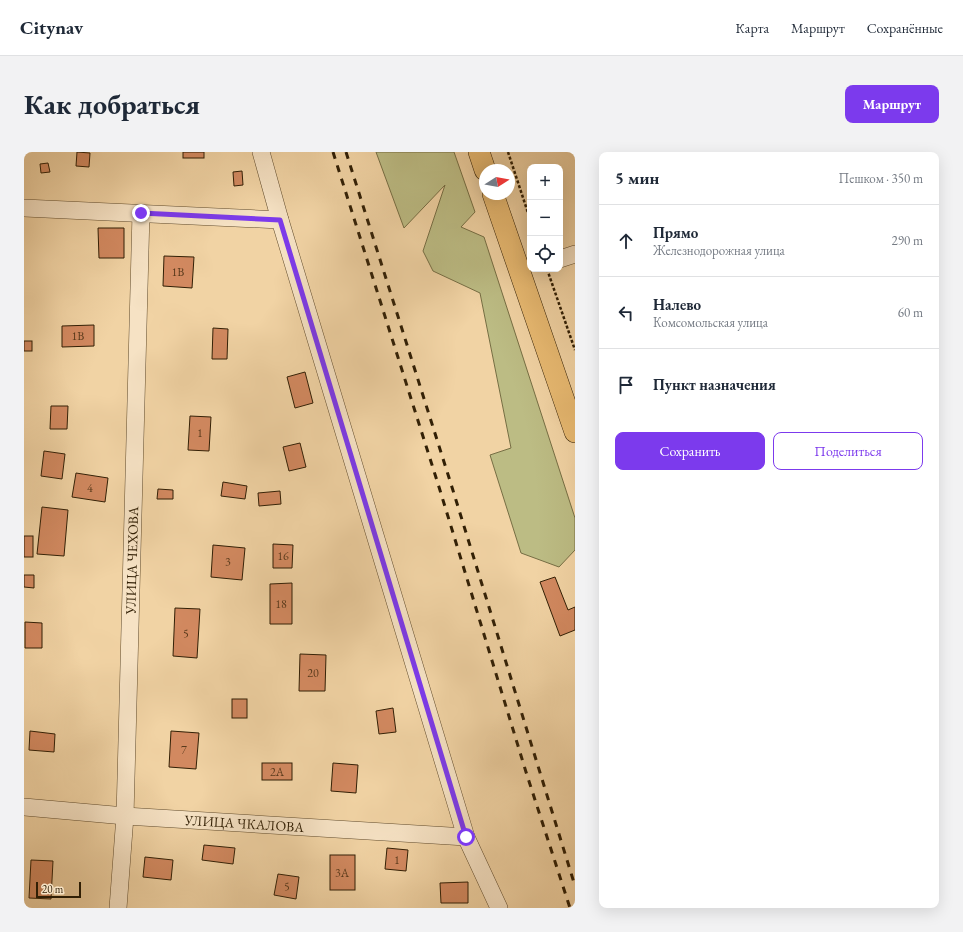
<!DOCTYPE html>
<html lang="ru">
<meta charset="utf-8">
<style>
:root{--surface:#fff;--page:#f2f2f3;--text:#1f2937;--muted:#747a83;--line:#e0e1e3;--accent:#7c3aed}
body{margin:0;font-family:"EB Garamond",serif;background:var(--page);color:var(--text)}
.controls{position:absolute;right:12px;top:12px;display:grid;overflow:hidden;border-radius:8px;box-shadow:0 4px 16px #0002}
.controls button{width:36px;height:36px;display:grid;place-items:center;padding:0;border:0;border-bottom:1px solid var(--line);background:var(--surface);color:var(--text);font:20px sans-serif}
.compass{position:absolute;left:455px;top:12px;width:36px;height:36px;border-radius:50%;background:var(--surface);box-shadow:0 4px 16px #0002;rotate:79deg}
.scale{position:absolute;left:12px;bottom:10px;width:45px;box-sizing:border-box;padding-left:4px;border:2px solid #311f05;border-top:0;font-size:11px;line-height:14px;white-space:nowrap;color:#311f05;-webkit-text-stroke:3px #f6e2c4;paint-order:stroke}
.stop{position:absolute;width:12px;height:12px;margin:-9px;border:3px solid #7c3aed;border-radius:50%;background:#fff}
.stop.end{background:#7c3aed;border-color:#fff;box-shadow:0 1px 4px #0008}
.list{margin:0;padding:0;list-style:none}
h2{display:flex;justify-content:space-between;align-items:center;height:52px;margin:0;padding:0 16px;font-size:17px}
h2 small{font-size:13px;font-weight:400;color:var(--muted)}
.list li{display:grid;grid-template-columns:26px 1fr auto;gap:12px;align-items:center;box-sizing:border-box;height:72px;padding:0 16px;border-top:1px solid var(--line)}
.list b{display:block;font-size:15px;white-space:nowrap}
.list p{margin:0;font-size:13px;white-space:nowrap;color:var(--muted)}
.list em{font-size:13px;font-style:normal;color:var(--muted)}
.actions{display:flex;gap:8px;padding:12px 16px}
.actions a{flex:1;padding:9px 0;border:1px solid var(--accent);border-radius:8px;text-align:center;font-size:14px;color:var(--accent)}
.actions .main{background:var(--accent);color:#fff}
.icon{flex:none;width:22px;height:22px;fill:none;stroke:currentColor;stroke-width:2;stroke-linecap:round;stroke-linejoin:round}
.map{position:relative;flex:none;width:551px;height:756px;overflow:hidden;border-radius:8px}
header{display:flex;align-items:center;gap:24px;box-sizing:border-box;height:56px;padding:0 20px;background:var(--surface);border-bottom:1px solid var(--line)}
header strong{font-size:19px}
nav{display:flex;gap:22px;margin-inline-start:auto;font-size:14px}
.intro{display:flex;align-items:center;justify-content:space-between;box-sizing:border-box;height:96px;padding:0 24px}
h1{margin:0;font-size:28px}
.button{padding:10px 18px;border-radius:8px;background:var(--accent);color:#fff;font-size:14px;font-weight:700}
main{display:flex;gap:24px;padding:0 24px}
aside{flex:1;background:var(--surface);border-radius:8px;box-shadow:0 4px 16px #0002}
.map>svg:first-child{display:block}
</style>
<header>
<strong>Citynav</strong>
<nav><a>Карта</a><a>Маршрут</a><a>Сохранённые</a></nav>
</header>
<div class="intro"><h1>Как добраться</h1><a class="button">Маршрут</a></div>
<main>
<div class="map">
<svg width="551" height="756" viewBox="0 0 551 756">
<rect width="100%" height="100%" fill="#f1d3a4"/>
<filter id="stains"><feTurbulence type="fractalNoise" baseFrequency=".005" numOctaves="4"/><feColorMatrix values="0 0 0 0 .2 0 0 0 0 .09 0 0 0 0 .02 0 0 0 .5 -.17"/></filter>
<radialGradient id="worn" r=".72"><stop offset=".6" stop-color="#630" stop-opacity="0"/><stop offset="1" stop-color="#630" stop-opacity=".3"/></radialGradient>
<polygon fill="#bcbc84" stroke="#766e44" points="352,0 430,0 451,60 437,75 460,85 551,366 551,398 535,415 497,401 466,303 487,296 456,141 409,119 399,99 421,33 380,76"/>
<g fill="#d28960" stroke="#311f05">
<polygon points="53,0 66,1 65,15 52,14"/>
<rect x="159" y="0" width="21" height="6"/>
<polygon points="24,11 26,20 17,21 16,12"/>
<polygon points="218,19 219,33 210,34 209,20"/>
<polygon points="74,76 100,76 100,106 75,106"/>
<polygon points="140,104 170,105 168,136 139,134"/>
<polygon points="70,173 70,194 38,195 38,174"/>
<polygon points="189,176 204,177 203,207 188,207"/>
<rect x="0" y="189" width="8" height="10"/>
<polygon points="281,220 289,251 271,256 263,225"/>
<polygon points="27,254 44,254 43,277 26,277"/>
<polygon points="166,264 187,265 185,299 164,298"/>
<polygon points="276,291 282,315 265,319 259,295"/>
<polygon points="20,299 41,302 38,327 17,324"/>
<polygon points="52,321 84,326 81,350 48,345"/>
<polygon points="199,330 223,334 221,347 197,344"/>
<polygon points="134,337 149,338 149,347 133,347"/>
<polygon points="256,339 257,352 235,354 234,341"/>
<polygon points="18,355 44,358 40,404 13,402"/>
<rect x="0" y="384" width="9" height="21"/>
<polygon points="249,392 269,393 268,416 249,416"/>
<polygon points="189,393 221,396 218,428 187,425"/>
<polygon points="0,423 10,423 10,436 0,435"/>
<polygon points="531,425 544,458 551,455 551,478 536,484 516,430"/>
<polygon points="268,431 268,472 246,472 246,432"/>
<polygon points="151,456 176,457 173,506 149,504"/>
<polygon points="1,470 18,471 18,496 1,496"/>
<polygon points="276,502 302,503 301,539 275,539"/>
<rect x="208" y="547" width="15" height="19"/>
<polygon points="369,556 372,580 355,582 352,559"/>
<polygon points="6,579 31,582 30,600 5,598"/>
<polygon points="147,579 175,581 172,617 145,615"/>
<rect x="238" y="611" width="30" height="17"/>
<polygon points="309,611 334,613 332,641 307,639"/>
<polygon points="180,693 211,696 209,712 178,708"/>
<polygon points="363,696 384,698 382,719 361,717"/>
<rect x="306" y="703" width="25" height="35"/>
<polygon points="121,705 149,708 147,728 119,725"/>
<polygon points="7,708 29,709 27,747 5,746"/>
<polygon points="254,722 275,725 272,747 250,743"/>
<polygon points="444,730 444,751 417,751 416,731"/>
</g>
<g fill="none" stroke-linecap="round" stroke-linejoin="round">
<defs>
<g id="minor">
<polyline points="237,0 256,68 442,685 475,756"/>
<polyline points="0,56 256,68"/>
<polyline points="536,107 551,102"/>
<path id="s1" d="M0,655l101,9 341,21"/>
<path id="s2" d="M94,756l7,-92 16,-603"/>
</g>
<g id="major">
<polyline points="455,0 461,18"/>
<polyline points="469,42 551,280"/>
</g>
</defs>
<use href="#minor" stroke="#614c2d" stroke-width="18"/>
<use href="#major" stroke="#311f05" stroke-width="22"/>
<g stroke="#311f05" stroke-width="2.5" stroke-dasharray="3 2" stroke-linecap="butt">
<polyline points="484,0 506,67"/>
<polyline points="523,117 551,198"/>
</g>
<use href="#minor" stroke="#f6e2c4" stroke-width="17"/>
<use href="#major" stroke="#e8ba72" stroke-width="21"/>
<g stroke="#311f05" stroke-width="3" stroke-dasharray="7 7" stroke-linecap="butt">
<polyline points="309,0 415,335 502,620 546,756"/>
<polyline points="322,0 427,332 551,734"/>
</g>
</g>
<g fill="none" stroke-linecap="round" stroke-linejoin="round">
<polyline stroke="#7c3aed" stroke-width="5" points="117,61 256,68 442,685"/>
</g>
<g text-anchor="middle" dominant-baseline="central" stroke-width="3" stroke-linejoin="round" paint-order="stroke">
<g font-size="12" fill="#593a1c">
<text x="154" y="120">1В</text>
<text x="54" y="184">1В</text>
<text x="176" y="281">1</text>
<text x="66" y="336">4</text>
<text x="259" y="404">16</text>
<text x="204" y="410">3</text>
<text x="257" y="452">18</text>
<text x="162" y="481">5</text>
<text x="289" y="521">20</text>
<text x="160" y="598">7</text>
<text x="253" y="620">2А</text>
<text x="373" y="708">1</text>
<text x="318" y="721">3А</text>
<text x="263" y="734">5</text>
</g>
<g font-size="14" fill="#311f05" stroke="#f6e2c4">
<text stroke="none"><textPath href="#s2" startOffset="348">УЛИЦА ЧЕХОВА</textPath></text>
<text stroke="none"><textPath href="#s1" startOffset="221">УЛИЦА ЧКАЛОВА</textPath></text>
</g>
</g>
<rect width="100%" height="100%" filter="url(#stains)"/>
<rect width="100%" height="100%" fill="url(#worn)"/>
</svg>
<div class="controls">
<button>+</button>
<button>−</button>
<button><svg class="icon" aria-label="locate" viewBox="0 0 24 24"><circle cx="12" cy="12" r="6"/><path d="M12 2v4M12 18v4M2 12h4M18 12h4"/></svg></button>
</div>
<svg class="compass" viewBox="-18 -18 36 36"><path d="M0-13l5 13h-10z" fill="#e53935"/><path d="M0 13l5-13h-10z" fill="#747a83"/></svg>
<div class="scale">20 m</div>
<div class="stop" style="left:442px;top:685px"></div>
<div class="stop end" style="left:117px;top:61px"></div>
</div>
<aside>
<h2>5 мин<small>Пешком · 350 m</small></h2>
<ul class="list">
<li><svg class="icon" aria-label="ahead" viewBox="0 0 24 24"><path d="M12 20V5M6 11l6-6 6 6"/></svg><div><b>Прямо</b><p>Железнодорожная улица</p></div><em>290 m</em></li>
<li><svg class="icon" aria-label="left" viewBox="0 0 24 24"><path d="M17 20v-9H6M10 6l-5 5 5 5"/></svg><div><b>Налево</b><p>Комсомольская улица</p></div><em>60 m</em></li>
<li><svg class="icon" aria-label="arrive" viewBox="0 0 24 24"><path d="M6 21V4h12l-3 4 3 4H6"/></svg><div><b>Пункт назначения</b></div></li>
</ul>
<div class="actions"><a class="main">Сохранить</a><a>Поделиться</a></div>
</aside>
</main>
